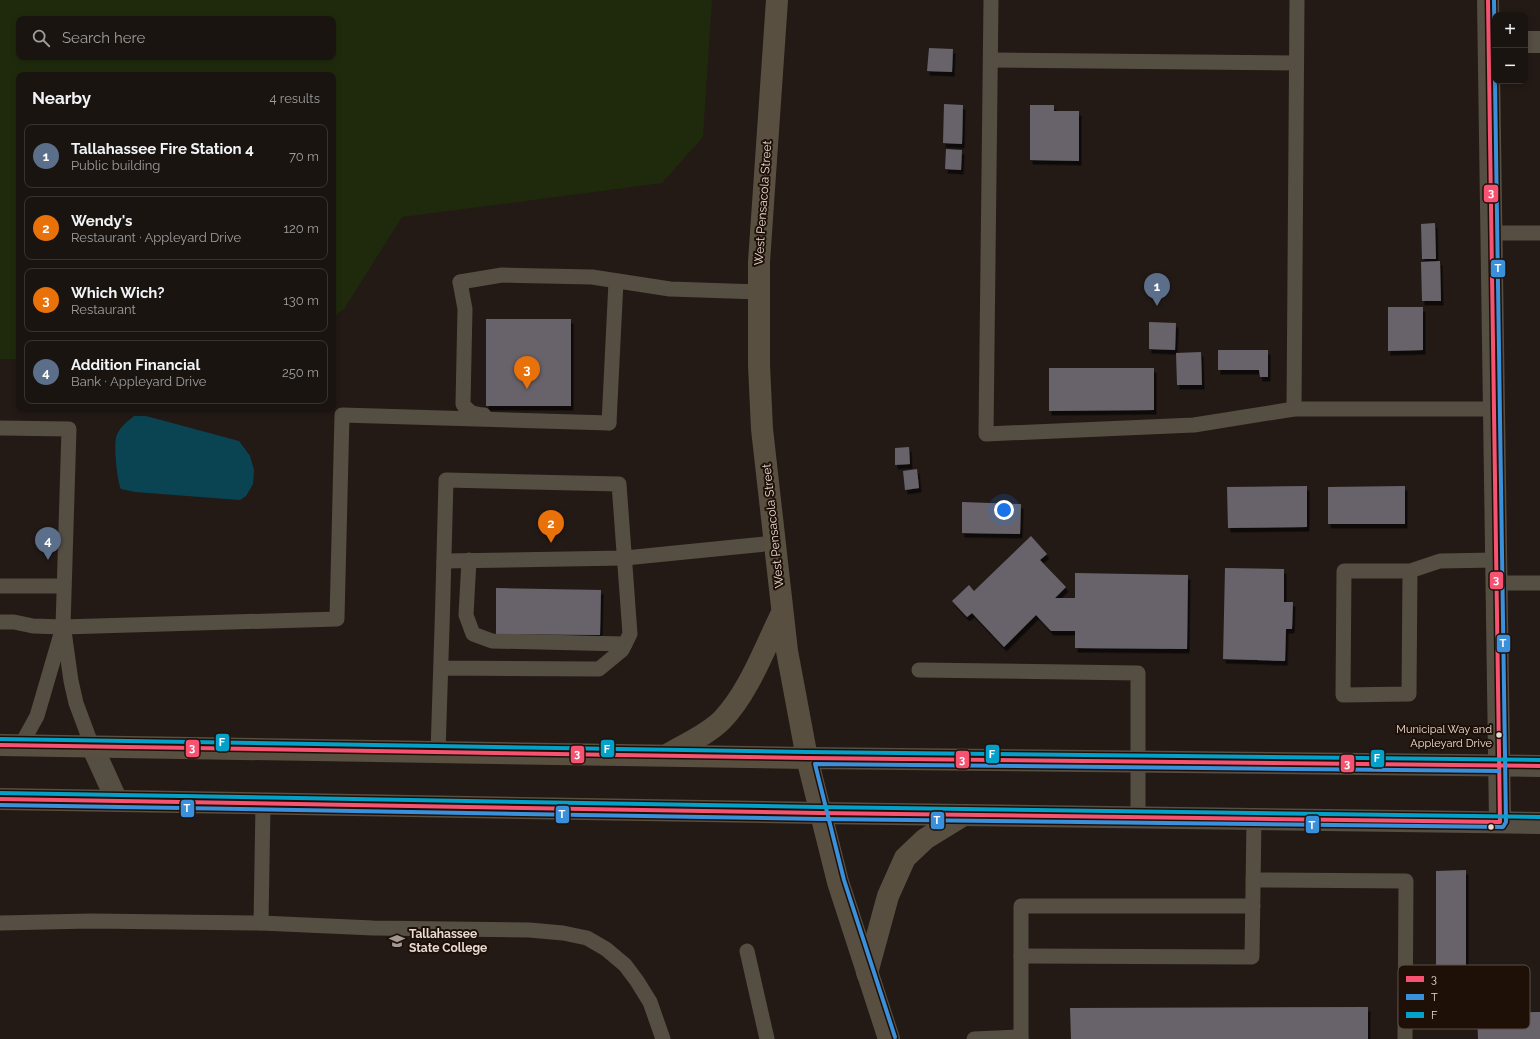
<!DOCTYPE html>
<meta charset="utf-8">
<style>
:root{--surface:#1a1410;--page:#231d19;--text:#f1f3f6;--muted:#9f9e9f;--line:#383330;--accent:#a39893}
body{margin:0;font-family:Raleway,sans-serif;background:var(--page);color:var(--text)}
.controls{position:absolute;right:12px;top:12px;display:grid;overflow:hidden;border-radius:8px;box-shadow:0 2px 6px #0003}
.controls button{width:36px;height:36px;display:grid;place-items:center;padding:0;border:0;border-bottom:1px solid var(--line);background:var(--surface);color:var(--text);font:20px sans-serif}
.you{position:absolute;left:1004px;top:510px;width:14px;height:14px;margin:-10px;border:3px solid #fff;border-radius:50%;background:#1a73e8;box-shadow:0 0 0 6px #1a73e833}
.badge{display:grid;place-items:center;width:26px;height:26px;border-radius:50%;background:var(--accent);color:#fff;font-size:13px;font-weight:700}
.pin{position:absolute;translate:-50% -33px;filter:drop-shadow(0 1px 2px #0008)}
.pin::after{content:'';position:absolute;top:21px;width:14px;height:12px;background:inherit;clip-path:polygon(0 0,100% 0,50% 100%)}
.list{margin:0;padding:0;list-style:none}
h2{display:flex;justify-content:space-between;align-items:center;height:52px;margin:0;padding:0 16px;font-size:17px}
h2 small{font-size:13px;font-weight:400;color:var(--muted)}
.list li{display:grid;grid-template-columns:26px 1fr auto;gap:12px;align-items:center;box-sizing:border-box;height:64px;margin:0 8px 8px;padding:0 8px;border:1px solid var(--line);border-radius:8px}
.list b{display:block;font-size:15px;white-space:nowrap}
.list p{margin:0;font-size:13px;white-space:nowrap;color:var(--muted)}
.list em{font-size:13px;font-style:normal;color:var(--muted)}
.icon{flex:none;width:22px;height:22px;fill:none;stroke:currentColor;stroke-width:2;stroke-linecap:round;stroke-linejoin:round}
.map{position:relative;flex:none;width:1540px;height:1039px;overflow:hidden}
.search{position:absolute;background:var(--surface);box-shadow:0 2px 6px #0003;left:16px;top:16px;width:320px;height:44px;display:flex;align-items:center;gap:10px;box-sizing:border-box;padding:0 14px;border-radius:8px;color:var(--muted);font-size:15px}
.panel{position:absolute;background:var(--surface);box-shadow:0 2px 6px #0003;left:16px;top:72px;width:320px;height:340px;border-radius:8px}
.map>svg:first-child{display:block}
</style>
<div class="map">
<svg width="1540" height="1039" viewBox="0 0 1540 1039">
<defs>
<filter id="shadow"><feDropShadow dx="2.5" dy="4.5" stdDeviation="0" flood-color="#0009"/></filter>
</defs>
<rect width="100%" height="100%" fill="#231a16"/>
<path fill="#1f2a0d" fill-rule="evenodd" d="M0,0h712l-9,137 -41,46 -260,34 -58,92 -11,8v-242h-314v284h-19zM19,19h314v38h-314z"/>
<path fill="#0a4453" d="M134,416h12l93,25 11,15 4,14 -1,14 -7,12 -6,4 -105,-8 -14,-3c-4,-8 -7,-43 -5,-51 2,-10 11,-16 18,-22z"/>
<g fill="#67636a" filter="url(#shadow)">
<polygon points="929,48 953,49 952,72 927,71"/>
<polygon points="944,104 963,105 962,144 943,143"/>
<polygon points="1030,105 1054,105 1054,111 1079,111 1079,161 1030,160"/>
<polygon points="946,149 962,150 961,170 945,169"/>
<polygon points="1435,223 1436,259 1422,259 1421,224"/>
<polygon points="1440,261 1441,301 1422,301 1421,262"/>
<polygon points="1388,307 1423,307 1423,350 1388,351"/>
<rect x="486" y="319" width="85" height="87"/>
<polygon points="1149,322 1176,323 1175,350 1149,349"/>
<polygon points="1218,350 1268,350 1268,377 1260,377 1259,370 1218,370"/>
<polygon points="1201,352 1202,385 1177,385 1176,353"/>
<polygon points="1049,368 1154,368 1154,410 1049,411"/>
<polygon points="909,447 910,464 895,465 895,448"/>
<polygon points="917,469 919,488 905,490 903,471"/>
<polygon points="1307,486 1307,527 1228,528 1227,487"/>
<polygon points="1405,486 1405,524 1328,524 1328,487"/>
<polygon points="962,502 1021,504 1020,534 962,533"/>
<polygon points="1031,536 1047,554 1040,560 1066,587 1055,598 1075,598 1075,573 1188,575 1187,649 1075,648 1075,631 1051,631 1036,615 1004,647 972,613 967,617 952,601 969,585 974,591"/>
<polygon points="1225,568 1284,569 1284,602 1293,602 1292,629 1286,629 1285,661 1223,659"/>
<polygon points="496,588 601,590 600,635 496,634"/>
<polygon points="1466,870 1466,992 1436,992 1436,871"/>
<polygon points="1368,1007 1368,1039 1071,1039 1070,1008"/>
<polygon points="1540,1012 1540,1039 1478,1039 1477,1013"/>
</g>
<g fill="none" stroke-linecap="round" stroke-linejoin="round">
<g stroke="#554e43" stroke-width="15">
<polyline points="991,0 986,434 1194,425 1294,409 1494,409"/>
<polyline points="991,60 1296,63"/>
<polyline points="1491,233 1540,233"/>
<polyline points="460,282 502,275 592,277 670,289 759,292"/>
<path d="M460,282l5,27 -2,95c6,9 10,10 21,11"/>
<polyline points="1294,409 1297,0"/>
<polyline points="609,423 616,281"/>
<polyline points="0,428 69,429 63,627 33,626 14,622 0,622"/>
<polyline points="469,560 466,615 473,634 492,641 625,644"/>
<polyline points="444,561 625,558 775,543"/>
<polyline points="1410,571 1409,694 1343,695 1344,571 1410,571 1440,561 1496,560"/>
<polyline points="1496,583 1540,583"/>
<polyline points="0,586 64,586"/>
<polyline points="63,627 337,619 342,415 609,423"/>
<polyline points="64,631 71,681 76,703 92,746"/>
<polyline points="919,670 1138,673 1138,817"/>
<polyline points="21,745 37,716 63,627"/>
<path d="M438,752c3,-91 6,-181 8,-272l173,4 11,150 -8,16 -23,19 -158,-1"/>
<polyline points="1253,880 1406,881 1405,1039"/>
<polyline points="0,923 91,921 261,923 373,928 529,930 563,933 587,938 606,949 625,965 637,981 650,1002 663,1039"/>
<polyline points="261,923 263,804"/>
<polyline points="747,951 767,1039"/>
<polyline points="1021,956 1252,957 1254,819"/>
<polyline points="974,1039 1021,1037"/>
<polyline points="1021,1039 1021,906 1253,906"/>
</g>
<polyline stroke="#554e43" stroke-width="22" points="1525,42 1540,42"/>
<g stroke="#554e43" stroke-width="22">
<polyline points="1488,0 1500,822"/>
<polyline points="92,746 117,801"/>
<polyline points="807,758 1540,766"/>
<polyline points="820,813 1540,823"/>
</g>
<g stroke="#584f41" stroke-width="22">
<polyline points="777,0 759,262 759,365 762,429 787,651 807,758 838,882 889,1039"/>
<polyline points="0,745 807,758"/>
<path d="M667,755c18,-11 40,-20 55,-35 27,-28 43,-73 60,-107"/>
<polyline points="0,799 820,813"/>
<polyline points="867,973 888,896 905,858 925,839 964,815"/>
</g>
<defs>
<g id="bus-1">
<polyline points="0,745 807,758 1540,766"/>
<polyline points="0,799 820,813 1500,822 1488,0"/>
</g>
<g id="bus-2">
<polyline points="1494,0 1495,68"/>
<polyline points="0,805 820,819 1503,827 1506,822 1495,81"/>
<polyline points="895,1037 844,880 815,764 1499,771"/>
</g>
<g id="bus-3">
<polyline points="0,739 807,752 1540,760"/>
<polyline points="0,793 820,807 1540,817"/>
</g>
</defs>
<use href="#bus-1" stroke="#1f1007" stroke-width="7"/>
<use href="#bus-2" stroke="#1f1007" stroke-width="7"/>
<use href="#bus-3" stroke="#1f1007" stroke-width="7"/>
<use href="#bus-1" stroke="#f65372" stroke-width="4"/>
<use href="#bus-2" stroke="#3a90db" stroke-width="4"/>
<use href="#bus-3" stroke="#03a1c9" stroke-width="4"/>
</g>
<defs>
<symbol id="university-bare" viewBox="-9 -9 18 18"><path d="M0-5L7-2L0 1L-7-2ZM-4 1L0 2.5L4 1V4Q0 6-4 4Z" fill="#a39893" stroke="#1f1007" stroke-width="2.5" paint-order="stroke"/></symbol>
</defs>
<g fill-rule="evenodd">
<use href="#university-bare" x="386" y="930" width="22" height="22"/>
</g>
<g fill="#e8dcd6" stroke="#1f1007" stroke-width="1.5">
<circle cx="1499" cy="735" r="3.5"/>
<circle cx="1491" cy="827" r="3.5"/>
</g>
<g text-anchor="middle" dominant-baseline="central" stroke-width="4" stroke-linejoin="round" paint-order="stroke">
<g font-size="11" fill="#e8dcd6" stroke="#1f1007" text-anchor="end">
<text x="1492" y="729">Municipal Way and<tspan x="1492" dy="14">Appleyard Drive</tspan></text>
</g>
<g font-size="12" fill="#e8dcd6" stroke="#1f1007">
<text transform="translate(763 203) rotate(-86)">West Pensacola Street</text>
<text transform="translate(773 526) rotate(-96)">West Pensacola Street</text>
</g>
<g font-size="12" font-weight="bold" fill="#e8dcd6" stroke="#1f1007" text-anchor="start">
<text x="409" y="934">Tallahassee<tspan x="409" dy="14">State College</tspan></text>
</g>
</g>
<rect x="1398" y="965" width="132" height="64" rx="6" fill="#1f1007" stroke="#5b4d45" stroke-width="1"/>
<rect x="1406" y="976" width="18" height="6" fill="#f65372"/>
<rect x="1406" y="994" width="18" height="6" fill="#3a90db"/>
<rect x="1406" y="1012" width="18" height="6" fill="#03a1c9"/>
<g font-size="11" fill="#e8dcd6">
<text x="1431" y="983">3</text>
<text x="1431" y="1001">T</text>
<text x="1431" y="1019">F</text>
</g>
<g stroke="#1f1007" stroke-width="1.5">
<rect x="1483" y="184" width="16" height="19" rx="4" fill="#f65372"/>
<rect x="1490" y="259" width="16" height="19" rx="4" fill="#3a90db"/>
<rect x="1489" y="571" width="15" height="19" rx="4" fill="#f65372"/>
<rect x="1496" y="634" width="15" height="19" rx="4" fill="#3a90db"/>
<rect x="215" y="733" width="15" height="19" rx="4" fill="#03a1c9"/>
<rect x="185" y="739" width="15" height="19" rx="4" fill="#f65372"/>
<rect x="600" y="739" width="15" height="19" rx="4" fill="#03a1c9"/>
<rect x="985" y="744" width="15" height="20" rx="4" fill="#03a1c9"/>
<rect x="570" y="745" width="15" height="19" rx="4" fill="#f65372"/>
<rect x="1370" y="749" width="15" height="19" rx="4" fill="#03a1c9"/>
<rect x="955" y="750" width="15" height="19" rx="4" fill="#f65372"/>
<rect x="1340" y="754" width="15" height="19" rx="4" fill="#f65372"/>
<rect x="180" y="799" width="15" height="19" rx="4" fill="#3a90db"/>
<rect x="555" y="805" width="15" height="19" rx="4" fill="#3a90db"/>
<rect x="930" y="811" width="15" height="19" rx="4" fill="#3a90db"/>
<rect x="1305" y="815" width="15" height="19" rx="4" fill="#3a90db"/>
</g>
<g font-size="11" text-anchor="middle" font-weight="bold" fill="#fff">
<text x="1491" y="197">3</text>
<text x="1498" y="272">T</text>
<text x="1496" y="584">3</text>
<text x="1503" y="647">T</text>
<text x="222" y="746">F</text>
<text x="192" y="752">3</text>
<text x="607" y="753">F</text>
<text x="992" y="758">F</text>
<text x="577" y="758">3</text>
<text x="1377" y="762">F</text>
<text x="962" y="764">3</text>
<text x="1347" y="768">3</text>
<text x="187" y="812">T</text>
<text x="562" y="818">T</text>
<text x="937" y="824">T</text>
<text x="1312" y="829">T</text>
</g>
</svg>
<div class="controls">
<button>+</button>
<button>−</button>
</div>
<div class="you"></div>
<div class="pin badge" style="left:1157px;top:306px;background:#5c6f8a">1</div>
<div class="pin badge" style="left:551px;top:543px;background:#e8710a">2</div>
<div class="pin badge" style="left:527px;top:389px;background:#e8710a">3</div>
<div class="pin badge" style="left:48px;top:560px;background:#5c6f8a">4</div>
<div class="search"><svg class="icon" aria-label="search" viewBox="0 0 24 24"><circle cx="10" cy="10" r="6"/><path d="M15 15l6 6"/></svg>Search here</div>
<section class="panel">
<h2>Nearby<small>4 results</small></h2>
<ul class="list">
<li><span class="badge" style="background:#5c6f8a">1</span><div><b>Tallahassee Fire Station 4</b><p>Public building</p></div><em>70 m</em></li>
<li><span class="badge" style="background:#e8710a">2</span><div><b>Wendy's</b><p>Restaurant · Appleyard Drive</p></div><em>120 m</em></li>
<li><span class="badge" style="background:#e8710a">3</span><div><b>Which Wich?</b><p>Restaurant</p></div><em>130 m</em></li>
<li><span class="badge" style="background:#5c6f8a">4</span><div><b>Addition Financial</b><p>Bank · Appleyard Drive</p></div><em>250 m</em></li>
</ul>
</section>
</div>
